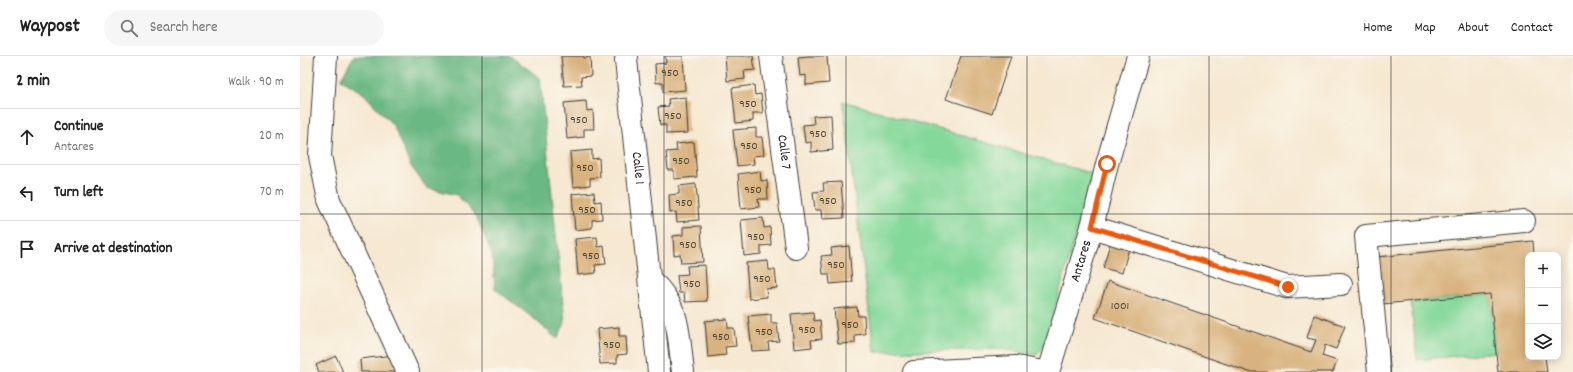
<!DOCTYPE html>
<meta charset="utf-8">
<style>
:root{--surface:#fff;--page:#f6f6f6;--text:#222;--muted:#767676;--line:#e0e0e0}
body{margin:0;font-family:Dekko,sans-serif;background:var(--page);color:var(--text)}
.controls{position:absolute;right:12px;bottom:12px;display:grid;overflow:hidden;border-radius:8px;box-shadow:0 2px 10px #0003}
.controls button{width:36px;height:36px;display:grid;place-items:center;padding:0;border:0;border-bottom:1px solid var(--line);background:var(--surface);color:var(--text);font:20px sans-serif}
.stop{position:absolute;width:12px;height:12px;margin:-9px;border:3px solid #ea580c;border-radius:50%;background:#fff}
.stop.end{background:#ea580c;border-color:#fff;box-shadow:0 1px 4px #0008}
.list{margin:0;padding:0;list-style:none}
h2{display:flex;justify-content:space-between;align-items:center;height:52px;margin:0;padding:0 16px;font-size:17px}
h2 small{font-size:13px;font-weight:400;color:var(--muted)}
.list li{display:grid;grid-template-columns:26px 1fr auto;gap:12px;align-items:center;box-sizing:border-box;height:56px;padding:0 16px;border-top:1px solid var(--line)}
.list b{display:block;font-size:15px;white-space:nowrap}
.list p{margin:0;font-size:13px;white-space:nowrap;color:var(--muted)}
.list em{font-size:13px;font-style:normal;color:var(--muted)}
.icon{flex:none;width:22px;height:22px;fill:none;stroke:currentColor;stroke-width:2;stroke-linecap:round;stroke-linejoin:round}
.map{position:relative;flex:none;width:1273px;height:316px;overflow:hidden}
header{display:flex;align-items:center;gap:24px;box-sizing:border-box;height:56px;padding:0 20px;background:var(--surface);border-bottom:1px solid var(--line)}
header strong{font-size:19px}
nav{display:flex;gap:22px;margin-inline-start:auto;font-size:14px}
.search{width:280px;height:36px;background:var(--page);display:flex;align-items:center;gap:10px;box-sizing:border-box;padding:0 14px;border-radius:22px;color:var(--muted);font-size:15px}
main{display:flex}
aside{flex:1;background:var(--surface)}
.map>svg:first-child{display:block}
</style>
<header>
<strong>Waypost</strong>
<div class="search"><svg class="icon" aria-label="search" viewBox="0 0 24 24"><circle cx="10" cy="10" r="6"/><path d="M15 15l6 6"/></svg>Search here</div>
<nav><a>Home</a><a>Map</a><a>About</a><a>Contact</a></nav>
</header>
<main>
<aside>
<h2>2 min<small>Walk · 90 m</small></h2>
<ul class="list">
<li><svg class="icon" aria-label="ahead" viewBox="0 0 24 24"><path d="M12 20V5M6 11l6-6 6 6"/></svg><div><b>Continue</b><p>Antares</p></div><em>20 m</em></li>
<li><svg class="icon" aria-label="left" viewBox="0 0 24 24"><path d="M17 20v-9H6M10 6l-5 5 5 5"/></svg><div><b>Turn left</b></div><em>70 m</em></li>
<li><svg class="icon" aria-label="arrive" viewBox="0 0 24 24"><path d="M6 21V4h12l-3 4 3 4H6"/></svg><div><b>Arrive at destination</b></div></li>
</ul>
</aside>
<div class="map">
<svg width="1273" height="316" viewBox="0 0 1273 316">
<rect width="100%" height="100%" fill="#fbf7ec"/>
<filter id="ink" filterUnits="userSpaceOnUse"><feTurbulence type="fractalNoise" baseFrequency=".025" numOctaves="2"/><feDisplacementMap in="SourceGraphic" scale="8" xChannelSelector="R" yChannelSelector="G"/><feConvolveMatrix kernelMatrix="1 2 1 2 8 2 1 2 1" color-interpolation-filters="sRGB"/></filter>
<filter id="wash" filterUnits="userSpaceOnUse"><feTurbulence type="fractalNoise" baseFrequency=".012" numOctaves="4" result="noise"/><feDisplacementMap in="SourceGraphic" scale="16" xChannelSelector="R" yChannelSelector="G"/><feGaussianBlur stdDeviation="0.9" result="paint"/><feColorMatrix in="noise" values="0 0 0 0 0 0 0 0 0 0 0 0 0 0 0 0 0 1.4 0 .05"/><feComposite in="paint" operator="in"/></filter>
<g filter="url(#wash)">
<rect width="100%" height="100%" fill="#f6e8d1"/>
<g fill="#84d89a" stroke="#507a5b">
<polygon points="543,45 793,118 744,290 737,299 700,293 574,296"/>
<polygon points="1190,238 1196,296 1117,304 1111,246"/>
</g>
<polygon fill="#6bb882" stroke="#446a4f" points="54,0 210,0 240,22 265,267 257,283 233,262 195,233 192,198 176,160 157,139 127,132 110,109 93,69 64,38 41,23"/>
<g id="blocks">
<g fill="#d9b37f">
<polygon points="261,0 283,0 284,2 290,1 291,20 281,21 282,29 264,30"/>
<polygon points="365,0 383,0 385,34 363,36 363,26 356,27 355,8 366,7"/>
<polygon points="425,0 453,0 455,14 444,15 445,23 427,25"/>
<polygon points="509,0 527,0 529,27 506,29 506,19 500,20 498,1"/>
<polygon points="661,0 711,0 692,58 646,43"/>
<polygon points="454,29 455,39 461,38 463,57 453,57 453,65 436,67 432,32"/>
<polygon points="386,41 388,77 366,78 366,69 360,69 358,51 369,50 368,43"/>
<polygon points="286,45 287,55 293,54 294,73 284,73 284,81 267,83 264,47"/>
<polygon points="531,59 533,94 511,96 511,86 505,87 503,69 514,68 513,60"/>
<polygon points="456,72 456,81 462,81 464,99 453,100 454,108 437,110 433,74"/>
<polygon points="394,86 397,121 374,123 374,114 368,114 366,96 377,95 376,88"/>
<polygon points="292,94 292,103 299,102 300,121 290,122 290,129 273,131 270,96"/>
<polygon points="460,115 461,125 467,124 468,143 458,143 459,151 441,153 438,118"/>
<polygon points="541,126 544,162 522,163 521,154 515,154 513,136 524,135 523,127"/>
<polygon points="396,128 399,164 377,166 376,156 370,157 369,139 379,138 379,130"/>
<polygon points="294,136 295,146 301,145 302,163 292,164 292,172 275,174 272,138"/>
<polygon points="463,162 464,172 470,171 471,189 461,190 461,198 444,200 441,164"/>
<polygon points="401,170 403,206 381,207 380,198 374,199 373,180 383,179 383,171"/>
<polygon points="297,181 298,191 304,190 306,208 295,209 296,217 278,219 275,183"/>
<polygon points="811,184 830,189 822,217 803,212"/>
<polygon points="1233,185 1234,199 1228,199 1228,301 1245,301 1247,316 1198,316 1190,238 1082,248 1077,201"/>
<polygon points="549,190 552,226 530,228 529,218 523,218 521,200 532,199 531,192"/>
<polygon points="468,205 469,214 475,214 477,232 466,233 467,241 449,243 446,207"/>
<polygon points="405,209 407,245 385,246 384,237 379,237 377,219 388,218 387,210"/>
<polygon points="808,225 1011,296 1016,284 1007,282 1014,259 1045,270 1036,293 1025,289 1022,300 1037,305 1033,316 949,316 795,262"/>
<polygon points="557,251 558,260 564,260 565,278 555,279 555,287 538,288 534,253"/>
<polygon points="513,256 514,265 520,264 522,283 511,284 512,291 494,293 491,258"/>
<polygon points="471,258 471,267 477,267 479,285 468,286 469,294 452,295 448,260"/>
<polygon points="427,263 428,272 434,272 436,290 425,291 426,299 408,301 405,265"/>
<polygon points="319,271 319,280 326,280 327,298 317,299 317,307 300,308 297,273"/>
<polygon points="94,299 96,316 61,316 60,303"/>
<polygon points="36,300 43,316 19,316 16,309"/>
</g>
</g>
</g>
<g filter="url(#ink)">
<use href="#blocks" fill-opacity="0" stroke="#3d3b37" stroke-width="1"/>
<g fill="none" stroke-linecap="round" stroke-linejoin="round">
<defs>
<g id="minor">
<polyline points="26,0 20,100 29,144 108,316"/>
<path id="s1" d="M327,0l-1,4 33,312"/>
<path id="s2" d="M471,0l25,192"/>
<polyline points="792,171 987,231 1041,228"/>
<path d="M350,224c31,27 28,54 33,92"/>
<polyline points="614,316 716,311 743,316"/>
<path id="s3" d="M748,316l44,-145 15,-63 31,-108"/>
<polyline points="1079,316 1066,180 1224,165"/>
</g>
</defs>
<use href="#minor" stroke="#3d3b37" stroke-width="24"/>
<use href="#minor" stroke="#fff" stroke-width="22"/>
</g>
</g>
<g fill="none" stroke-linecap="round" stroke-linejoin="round" filter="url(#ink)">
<polyline stroke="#ea580c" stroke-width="5" points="807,108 792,171 988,231"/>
</g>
<path fill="none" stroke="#1c1c1c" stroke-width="1" stroke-opacity="0.55" d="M182,0v316M364,0v316M546,0v316M727,0v316M909,0v316M1091,0v316M0,158h1273"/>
<g text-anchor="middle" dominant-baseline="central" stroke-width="3.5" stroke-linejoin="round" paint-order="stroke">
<g font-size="12" fill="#4b4235">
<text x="370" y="17">950</text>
<text x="448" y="48">950</text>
<text x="373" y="60">950</text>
<text x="279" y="64">950</text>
<text x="518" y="78">950</text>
<text x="449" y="90">950</text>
<text x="381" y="105">950</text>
<text x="285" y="112">950</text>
<text x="453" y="134">950</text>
<text x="528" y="145">950</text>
<text x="384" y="147">950</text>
<text x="287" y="154">950</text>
<text x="456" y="181">950</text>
<text x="388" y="189">950</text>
<text x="291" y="200">950</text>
<text x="536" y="209">950</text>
<text x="462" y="223">950</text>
<text x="392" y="228">950</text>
<text x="820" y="250">1001</text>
<text x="550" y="269">950</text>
<text x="507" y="274">950</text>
<text x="464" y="276">950</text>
<text x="421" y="281">950</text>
<text x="312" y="289">950</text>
</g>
<g font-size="14" fill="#1c1c1c" stroke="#fbf7ec">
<text stroke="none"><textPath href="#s2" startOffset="97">Calle 7</textPath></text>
<text stroke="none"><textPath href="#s1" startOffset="113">Calle 1</textPath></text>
<text stroke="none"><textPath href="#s3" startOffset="116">Antares</textPath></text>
</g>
</g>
</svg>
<div class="controls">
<button>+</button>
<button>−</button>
<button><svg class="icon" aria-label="layers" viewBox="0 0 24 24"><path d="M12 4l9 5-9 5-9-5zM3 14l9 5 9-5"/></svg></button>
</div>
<div class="stop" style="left:807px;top:108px"></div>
<div class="stop end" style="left:988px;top:231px"></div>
</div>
</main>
